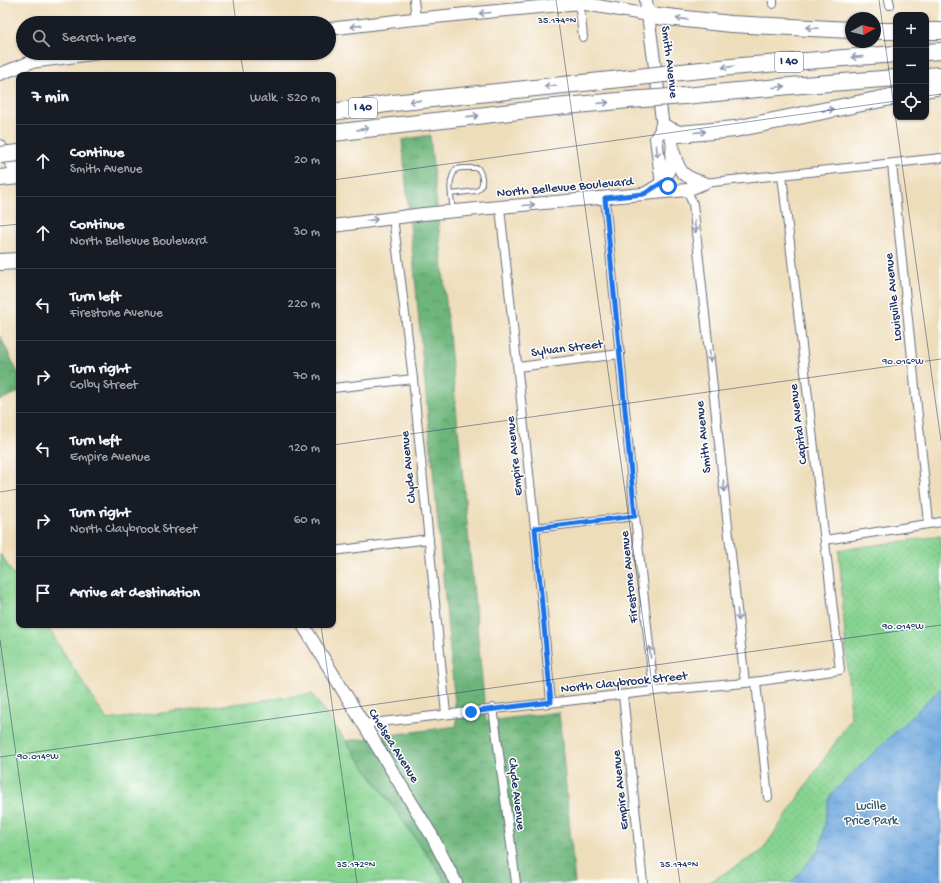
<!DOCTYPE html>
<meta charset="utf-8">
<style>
:root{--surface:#171b24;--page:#20242c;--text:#f1f3f6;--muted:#9ea1a6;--line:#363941}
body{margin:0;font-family:"Gochi Hand",sans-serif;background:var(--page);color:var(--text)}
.controls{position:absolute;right:12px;top:12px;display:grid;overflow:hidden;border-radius:8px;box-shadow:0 1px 3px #0004}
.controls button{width:36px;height:36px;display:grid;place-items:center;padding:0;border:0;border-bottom:1px solid var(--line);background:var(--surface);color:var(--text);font:20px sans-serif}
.compass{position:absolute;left:845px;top:12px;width:36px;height:36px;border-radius:50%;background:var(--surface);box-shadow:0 1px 3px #0004;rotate:82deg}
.stop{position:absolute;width:12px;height:12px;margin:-9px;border:3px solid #1a73e8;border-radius:50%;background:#fff}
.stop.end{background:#1a73e8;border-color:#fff;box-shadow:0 1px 4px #0008}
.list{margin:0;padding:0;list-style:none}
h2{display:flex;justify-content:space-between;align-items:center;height:52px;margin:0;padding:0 16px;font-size:17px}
h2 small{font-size:13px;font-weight:400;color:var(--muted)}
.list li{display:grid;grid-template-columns:26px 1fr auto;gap:12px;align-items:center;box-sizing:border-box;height:72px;padding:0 16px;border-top:1px solid var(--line)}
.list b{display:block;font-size:15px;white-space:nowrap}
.list p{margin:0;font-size:13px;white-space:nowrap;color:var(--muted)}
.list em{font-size:13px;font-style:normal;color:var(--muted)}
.icon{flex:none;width:22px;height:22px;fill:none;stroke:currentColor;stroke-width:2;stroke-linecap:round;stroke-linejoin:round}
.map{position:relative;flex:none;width:941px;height:883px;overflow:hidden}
.search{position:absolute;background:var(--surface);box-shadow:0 1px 3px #0004;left:16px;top:16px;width:320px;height:44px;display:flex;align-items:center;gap:10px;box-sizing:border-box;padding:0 14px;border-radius:22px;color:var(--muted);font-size:15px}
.panel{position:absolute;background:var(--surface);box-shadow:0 1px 3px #0004;left:16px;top:72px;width:320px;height:556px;border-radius:8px}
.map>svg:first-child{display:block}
</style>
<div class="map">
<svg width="941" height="883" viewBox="0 0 941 883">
<defs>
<pattern id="grass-tufts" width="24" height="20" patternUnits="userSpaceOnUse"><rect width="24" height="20" fill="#87d390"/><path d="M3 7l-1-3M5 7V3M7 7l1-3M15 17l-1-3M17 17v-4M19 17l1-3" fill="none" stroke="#74b57f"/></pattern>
<pattern id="forest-crowns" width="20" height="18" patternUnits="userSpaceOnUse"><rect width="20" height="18" fill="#6db57a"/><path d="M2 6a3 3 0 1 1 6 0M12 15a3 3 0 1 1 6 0" fill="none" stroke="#599467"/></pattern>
<pattern id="park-dots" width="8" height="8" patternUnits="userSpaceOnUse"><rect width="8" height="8" fill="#87d390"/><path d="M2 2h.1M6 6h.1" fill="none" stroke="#74b57f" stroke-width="1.8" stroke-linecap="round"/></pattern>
<pattern id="water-ripples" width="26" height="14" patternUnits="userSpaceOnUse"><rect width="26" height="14" fill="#6da6dd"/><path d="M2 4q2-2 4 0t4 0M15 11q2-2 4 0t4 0" fill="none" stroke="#5988b6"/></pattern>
</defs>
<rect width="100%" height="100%" fill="#fff"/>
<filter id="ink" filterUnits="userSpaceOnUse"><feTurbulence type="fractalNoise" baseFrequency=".025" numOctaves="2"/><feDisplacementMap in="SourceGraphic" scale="8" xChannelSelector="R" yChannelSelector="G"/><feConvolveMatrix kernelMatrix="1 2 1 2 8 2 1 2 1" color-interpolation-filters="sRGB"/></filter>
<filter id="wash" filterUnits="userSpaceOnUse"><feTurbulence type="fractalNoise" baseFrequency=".012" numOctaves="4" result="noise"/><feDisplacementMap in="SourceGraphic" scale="16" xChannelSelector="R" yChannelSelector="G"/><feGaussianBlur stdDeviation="0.9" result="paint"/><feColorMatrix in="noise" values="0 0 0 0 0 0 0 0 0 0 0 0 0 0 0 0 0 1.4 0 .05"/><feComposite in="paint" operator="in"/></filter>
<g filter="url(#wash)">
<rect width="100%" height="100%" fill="#eeddba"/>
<polygon fill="url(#grass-tufts)" stroke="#518177" points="0,554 19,583 19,625 46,625 107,720 312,694 442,876 444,883 0,883"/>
<g fill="url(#forest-crowns)" stroke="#44726c">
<polygon points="430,135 486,721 559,712 575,883 444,883 442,875 346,741 457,726 402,140"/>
<polygon points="0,336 19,375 19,392 0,400"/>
</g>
<polygon fill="url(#park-dots)" stroke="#518177" points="941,536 941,883 708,883 762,851 851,719 839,550"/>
<polygon fill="url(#water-ripples)" stroke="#446a9e" points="941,688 941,883 791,883 820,849 830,795"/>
</g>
<g filter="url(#ink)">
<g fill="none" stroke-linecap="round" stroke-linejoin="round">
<defs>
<path id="service" d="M451,194l25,-3c9,-5 7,-15 2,-23h-15l-7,1c-9,13 -5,26 -3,41"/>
<g id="minor">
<polyline points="414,0 416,19"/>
<polyline points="579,0 583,37"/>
<polyline points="773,0 773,4"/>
<polyline points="889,0 890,5"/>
<polyline points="892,164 929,523"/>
<polyline points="704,183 941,158"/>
<polyline points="687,190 693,204 745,683"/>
<polyline points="605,198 635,516 654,691"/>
<polyline points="500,208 535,528 551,702"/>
<polyline points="393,217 413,379 446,714"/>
<polyline points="518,367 620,354"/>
<polyline points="333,388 413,379"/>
<polyline points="535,528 635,516"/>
<polyline points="825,540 941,522"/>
<polyline points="333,551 429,539"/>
<polyline points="756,682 768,797"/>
<polyline points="623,695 643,883"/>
<polyline points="493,708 516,883"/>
<polyline points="363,724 654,691 745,683 840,670 782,175"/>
</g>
<g id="secondary">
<polyline points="329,29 404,20 580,3 649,15"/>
<polyline points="0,74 31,62 99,53"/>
<polyline points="663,127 656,138 661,177 663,182 667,185"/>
<polyline points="0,146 19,175"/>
<path d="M674,153c5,20 10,24 30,30"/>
<path d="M646,193c6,-4 13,-7 18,-13 6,-7 11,-35 7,-43 -2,-4 -6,-7 -8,-10l-17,-127"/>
<polyline points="333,226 423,214 687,190 704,183"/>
<polyline points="303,625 432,836 456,883"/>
</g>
<g id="motorway">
<polyline points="649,15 731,24 851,30"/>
<polyline points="875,31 896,31"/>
<polyline points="926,31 941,31"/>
<polyline points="926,52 941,51"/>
<polyline points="681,72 742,66 896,54"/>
<polyline points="926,76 941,75"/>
<polyline points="926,89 941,86"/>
<polyline points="684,96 790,86 896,78"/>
<polyline points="333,112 393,103 630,78"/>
<polyline points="663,127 679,134 735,129 896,96"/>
<polyline points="333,133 545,108 629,100"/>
<polyline points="0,178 19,176"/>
<polyline points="0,262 19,261"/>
</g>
</defs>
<use href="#service" stroke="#656c7e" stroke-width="6"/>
<use href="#minor" stroke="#656c7e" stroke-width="10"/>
<use href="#secondary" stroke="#656c7e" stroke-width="14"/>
<use href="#motorway" stroke="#656c7e" stroke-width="18"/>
<use href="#service" stroke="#fff" stroke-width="4"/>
<use href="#minor" stroke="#fff" stroke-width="8"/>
<use href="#secondary" stroke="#fff" stroke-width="12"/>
<use href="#motorway" stroke="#fff" stroke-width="16"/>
<defs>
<g id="motorway-bridge">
<polyline points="630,78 681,72"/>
<polyline points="629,100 684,96"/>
<polyline points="0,155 19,153"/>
</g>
</defs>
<use href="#motorway-bridge" stroke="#656c7e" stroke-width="18" stroke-linecap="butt"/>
<use href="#motorway-bridge" stroke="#fff" stroke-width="16"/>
</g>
<defs><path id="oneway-shaft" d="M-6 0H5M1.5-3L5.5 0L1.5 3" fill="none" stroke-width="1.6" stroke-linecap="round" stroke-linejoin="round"/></defs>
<g stroke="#8d97ae">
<use href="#oneway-shaft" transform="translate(485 13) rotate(175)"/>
<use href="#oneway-shaft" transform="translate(682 19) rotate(-174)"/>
<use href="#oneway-shaft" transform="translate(356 26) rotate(173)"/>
<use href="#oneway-shaft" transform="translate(812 28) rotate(-177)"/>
<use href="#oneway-shaft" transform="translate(857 57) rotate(176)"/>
<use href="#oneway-shaft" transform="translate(728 67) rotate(174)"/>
<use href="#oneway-shaft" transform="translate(550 86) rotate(174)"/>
<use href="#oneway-shaft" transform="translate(779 87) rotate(-5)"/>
<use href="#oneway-shaft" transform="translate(415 101) rotate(174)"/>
<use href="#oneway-shaft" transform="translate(603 103) rotate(-5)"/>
<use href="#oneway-shaft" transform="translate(828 110) rotate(-11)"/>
<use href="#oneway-shaft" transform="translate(473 116) rotate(-6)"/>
<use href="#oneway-shaft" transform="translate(363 129) rotate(-8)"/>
<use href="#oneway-shaft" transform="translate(700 132) rotate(-5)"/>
<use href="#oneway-shaft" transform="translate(657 151) rotate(83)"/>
<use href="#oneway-shaft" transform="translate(529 205) rotate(-5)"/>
<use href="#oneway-shaft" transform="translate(372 220) rotate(-8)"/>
<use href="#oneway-shaft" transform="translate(695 227) rotate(84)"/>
<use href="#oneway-shaft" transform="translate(710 356) rotate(84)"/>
<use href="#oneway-shaft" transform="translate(724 486) rotate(84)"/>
<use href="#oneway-shaft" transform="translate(738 615) rotate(84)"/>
<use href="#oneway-shaft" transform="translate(650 652) rotate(-96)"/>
</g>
</g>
<g fill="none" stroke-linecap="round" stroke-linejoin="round" filter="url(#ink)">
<polyline stroke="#1a73e8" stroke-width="5" points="471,712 551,702 535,528 635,516 605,198 644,194 663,182 668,186"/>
</g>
<path fill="none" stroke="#1b2f5e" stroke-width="1" stroke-opacity="0.45" d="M233,0l3,23M556,0l124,883M879,0l62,441M240,53l4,22M926,96l15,-2M333,180l563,-79M0,226l19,-2M333,445l608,-86M0,492l19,-3M321,625l36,258M0,640l34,243M0,757l941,-132"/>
<g text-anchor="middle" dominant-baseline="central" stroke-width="3" stroke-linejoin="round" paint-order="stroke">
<g fill="#fff" stroke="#5f6d8e" stroke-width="1">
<rect x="775" y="52" width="28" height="20" rx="3"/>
<rect x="349" y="98" width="28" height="20" rx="3"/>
</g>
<g font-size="12" font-weight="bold" fill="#1b2f5e">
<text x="789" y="62">I 40</text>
<text x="363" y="108">I 40</text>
</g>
<g font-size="13" fill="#1b2f5e" stroke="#fff">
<text transform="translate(669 62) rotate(83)">Smith Avenue</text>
<text transform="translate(565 188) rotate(-5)">North Bellevue Boulevard</text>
<text transform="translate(894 297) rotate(-96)">Louisville Avenue</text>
<text transform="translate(567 349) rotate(-7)">Sylvan Street</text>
<text transform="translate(799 424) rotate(-97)">Capital Avenue</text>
<text transform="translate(704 437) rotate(-96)">Smith Avenue</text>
<text transform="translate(515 456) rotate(-96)">Empire Avenue</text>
<text transform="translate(409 467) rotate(-96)">Clyde Avenue</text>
<text transform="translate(630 577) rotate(-96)">Firestone Avenue</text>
<text transform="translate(624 683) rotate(-6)">North Claybrook Street</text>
<text transform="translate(393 746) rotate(58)">Chelsea Avenue</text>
<text transform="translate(621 790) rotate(-96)">Empire Avenue</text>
<text transform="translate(516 794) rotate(83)">Clyde Avenue</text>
</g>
<g font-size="13" fill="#3b606d" stroke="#fff">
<text x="871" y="806">Lucille<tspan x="871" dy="15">Price Park</tspan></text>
</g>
</g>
<g font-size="10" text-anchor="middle" fill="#1b2f5e" stroke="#fff" stroke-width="3" stroke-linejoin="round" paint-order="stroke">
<text x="557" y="23">35.174°N</text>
<text x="903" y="364">90.016°W</text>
<text x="903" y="629">90.014°W</text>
<text x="38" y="759">90.014°W</text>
<text x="356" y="867">35.172°N</text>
<text x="679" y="867">35.174°N</text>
</g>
</svg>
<div class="controls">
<button>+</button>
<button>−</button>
<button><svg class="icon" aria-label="locate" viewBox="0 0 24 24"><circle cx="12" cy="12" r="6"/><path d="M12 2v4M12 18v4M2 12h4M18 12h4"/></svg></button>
</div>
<svg class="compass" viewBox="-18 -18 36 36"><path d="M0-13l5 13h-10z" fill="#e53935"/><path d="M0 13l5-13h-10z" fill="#9ea1a6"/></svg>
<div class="stop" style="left:668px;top:186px"></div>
<div class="stop end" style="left:471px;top:712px"></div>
<div class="search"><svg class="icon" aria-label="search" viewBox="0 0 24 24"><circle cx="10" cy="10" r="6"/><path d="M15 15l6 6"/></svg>Search here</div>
<section class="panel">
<h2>7 min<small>Walk · 520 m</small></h2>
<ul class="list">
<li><svg class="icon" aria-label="ahead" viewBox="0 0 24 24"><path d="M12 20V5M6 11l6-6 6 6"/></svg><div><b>Continue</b><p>Smith Avenue</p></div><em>20 m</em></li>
<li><svg class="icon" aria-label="ahead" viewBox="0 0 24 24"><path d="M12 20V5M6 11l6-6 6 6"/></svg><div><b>Continue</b><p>North Bellevue Boulevard</p></div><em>30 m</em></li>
<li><svg class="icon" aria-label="left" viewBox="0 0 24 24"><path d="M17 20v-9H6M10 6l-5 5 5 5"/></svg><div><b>Turn left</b><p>Firestone Avenue</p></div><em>220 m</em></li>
<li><svg class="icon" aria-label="right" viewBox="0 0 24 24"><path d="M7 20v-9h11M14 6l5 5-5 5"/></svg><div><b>Turn right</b><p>Colby Street</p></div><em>70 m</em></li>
<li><svg class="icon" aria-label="left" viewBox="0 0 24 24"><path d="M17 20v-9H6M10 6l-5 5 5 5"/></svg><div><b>Turn left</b><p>Empire Avenue</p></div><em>120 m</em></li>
<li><svg class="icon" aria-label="right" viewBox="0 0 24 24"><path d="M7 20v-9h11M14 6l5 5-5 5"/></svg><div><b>Turn right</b><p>North Claybrook Street</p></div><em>60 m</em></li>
<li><svg class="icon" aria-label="arrive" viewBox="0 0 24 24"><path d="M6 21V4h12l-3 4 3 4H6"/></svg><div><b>Arrive at destination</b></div></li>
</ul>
</section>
</div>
